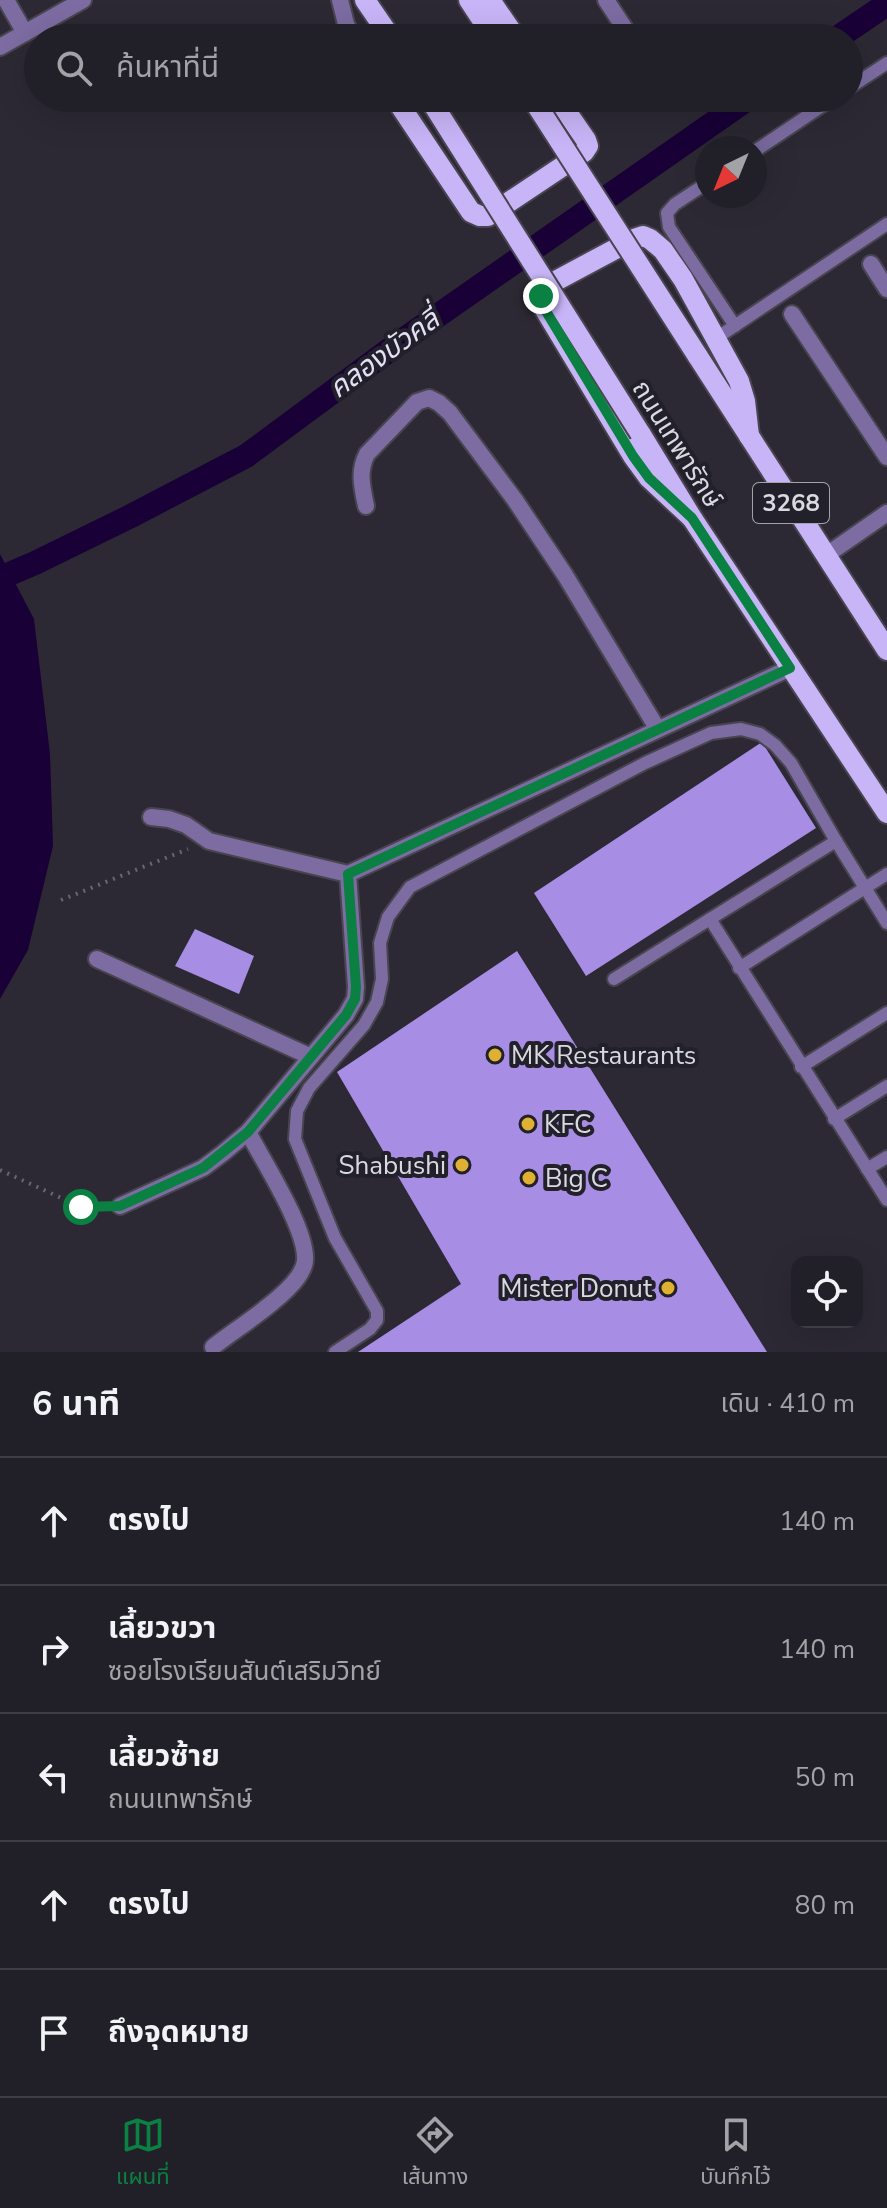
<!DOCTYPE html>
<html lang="th">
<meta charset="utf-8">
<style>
:root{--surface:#211f27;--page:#29272f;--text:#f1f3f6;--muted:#a2a2a7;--line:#3e3d44;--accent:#0b8043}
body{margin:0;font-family:"Nunito Sans","Noto Sans Thai",sans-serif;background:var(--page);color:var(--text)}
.controls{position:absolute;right:24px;bottom:24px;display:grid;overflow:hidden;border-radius:16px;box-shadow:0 8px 32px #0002}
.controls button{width:72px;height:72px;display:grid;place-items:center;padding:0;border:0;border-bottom:2px solid var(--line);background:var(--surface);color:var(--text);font:40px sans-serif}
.compass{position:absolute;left:695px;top:136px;width:72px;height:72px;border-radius:50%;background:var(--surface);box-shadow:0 8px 32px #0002;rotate:223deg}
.stop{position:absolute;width:24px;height:24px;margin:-18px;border:6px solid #0b8043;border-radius:50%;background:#fff}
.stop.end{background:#0b8043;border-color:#fff;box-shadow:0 2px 8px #0008}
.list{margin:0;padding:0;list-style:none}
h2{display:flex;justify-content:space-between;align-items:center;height:104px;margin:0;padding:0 32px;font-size:34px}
h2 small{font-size:26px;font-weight:400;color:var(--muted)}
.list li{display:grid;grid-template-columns:52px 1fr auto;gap:24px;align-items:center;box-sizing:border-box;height:128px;padding:0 32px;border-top:2px solid var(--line)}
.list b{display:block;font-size:30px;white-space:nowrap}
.list p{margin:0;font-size:26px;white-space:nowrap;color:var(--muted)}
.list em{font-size:26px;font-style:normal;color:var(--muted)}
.icon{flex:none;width:44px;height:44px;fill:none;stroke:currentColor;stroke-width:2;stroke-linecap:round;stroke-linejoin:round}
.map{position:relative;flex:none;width:887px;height:1352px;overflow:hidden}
.search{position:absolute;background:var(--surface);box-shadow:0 8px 32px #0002;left:24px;right:24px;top:24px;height:88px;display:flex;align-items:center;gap:20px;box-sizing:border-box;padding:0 28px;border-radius:44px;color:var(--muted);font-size:30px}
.sheet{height:744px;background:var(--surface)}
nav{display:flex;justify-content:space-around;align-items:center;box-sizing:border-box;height:112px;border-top:2px solid var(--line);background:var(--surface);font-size:22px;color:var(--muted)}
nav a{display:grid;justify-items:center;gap:4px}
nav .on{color:var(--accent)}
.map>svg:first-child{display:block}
</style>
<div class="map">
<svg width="887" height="1352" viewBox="0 0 887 1352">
<rect width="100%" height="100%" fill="#2c2934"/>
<polygon fill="#190037" points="0,554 34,619 50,754 53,846 28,950 0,999"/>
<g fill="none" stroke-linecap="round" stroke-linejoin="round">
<g stroke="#190037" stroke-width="24">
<polyline points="837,38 887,4"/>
<polyline points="0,578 35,563 131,516 246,456 400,342 749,98"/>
</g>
</g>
<g fill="#a88de4">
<polygon points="762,742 816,828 586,976 534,893"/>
<polygon points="195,929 254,956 239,994 175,966"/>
<polygon points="517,951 767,1352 358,1352 461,1284 337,1072"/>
</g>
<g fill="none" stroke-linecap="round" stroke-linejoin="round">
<defs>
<g id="lane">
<polyline points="849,88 887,63"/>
<polyline points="755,151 834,98"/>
<polyline points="707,183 675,204 667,213 669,227 735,326"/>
<polyline points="715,339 887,224"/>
<polyline points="836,841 887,923"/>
<polyline points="739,968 887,874"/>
<polyline points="614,979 710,919"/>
<polyline points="801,1067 887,1013"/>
<polyline points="834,1119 887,1086"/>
<polyline points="867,1169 887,1157"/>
<polyline points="335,1352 370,1329 377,1320 377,1311 335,1238 295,1139 297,1111 309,1088 364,1025 377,1002 382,979 380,943 388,917 410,887 645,763 711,733 741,729 760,734 775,745 791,763 836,841 710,919 887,1200"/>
</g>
<g id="street">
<polyline points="6,0 25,33"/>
<polyline points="340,0 346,24 352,36"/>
<polyline points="606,0 631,38"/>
<polyline points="0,47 83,0"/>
<polyline points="871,264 887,289"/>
<polyline points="792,314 887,457"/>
<path d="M366,506c-4,-19 -8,-35 1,-52l50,-52 12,-4 10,5 11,10 65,87 50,75 92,153"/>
<polyline points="825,556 887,513"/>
<polyline points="151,817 169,819 186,825 209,841 348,874 790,668"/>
<polyline points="97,959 309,1056"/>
<polyline points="120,1206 203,1168 223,1153 248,1132 346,1015 355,999 356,987 348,874"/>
<path d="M213,1347c23,-18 69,-47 85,-70 3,-4 7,-12 7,-17 2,-31 -42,-99 -57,-128"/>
</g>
<g id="primary">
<polyline points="365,0 391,38"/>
<polyline points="469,0 494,38"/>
<polyline points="490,0 516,38"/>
<polyline points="352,36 353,38"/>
<polyline points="395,98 471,212 480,216 488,216 584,152 588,146 586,140 557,98"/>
<polyline points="697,355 887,650"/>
<polyline points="640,433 692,518 887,813"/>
<polyline points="692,518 649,478 633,456 541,303 541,296 550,284 634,239 643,236 650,239 663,250 683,279 739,381 745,401 749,436"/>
</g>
</defs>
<use href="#lane" stroke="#484550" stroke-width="16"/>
<use href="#street" stroke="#484550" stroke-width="20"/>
<use href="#primary" stroke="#484550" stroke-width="24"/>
<g stroke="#696670" stroke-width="4" stroke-dasharray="2 6" stroke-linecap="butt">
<polyline points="61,900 188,849"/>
<polyline points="0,1170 81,1207 101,1207"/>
</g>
<use href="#lane" stroke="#7c6ca2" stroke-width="12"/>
<use href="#street" stroke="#7c6ca2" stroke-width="16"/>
<use href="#primary" stroke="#c8b5f8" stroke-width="20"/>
<defs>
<g id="primary-bridge">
<polyline points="429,98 640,433"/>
<polyline points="532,98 697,355"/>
</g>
</defs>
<use href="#primary-bridge" stroke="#484550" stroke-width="24" stroke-linecap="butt"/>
<use href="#primary-bridge" stroke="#c8b5f8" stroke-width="20"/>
</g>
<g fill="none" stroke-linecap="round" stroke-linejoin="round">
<polyline stroke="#0b8043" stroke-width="10" points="81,1207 120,1206 203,1168 248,1132 346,1015 355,999 356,987 348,874 790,668 692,518 649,478 633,456 541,303 541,296"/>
</g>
<g fill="#dfb133" stroke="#22202a" stroke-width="3">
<circle cx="495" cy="1055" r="8"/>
<circle cx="528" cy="1124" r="8"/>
<circle cx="462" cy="1165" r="8"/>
<circle cx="529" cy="1178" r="8"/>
<circle cx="668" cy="1288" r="8"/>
</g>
<g text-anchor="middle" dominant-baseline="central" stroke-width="8" stroke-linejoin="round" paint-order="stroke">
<rect fill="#22202a" stroke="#a4a2a9" stroke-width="2" x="753" y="483" width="76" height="40" rx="6"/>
<g font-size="24" font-weight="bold" fill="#dbd9e0">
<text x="791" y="503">3268</text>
</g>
<g font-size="26" fill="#dbd9e0" stroke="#22202a">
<text transform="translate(677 444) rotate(58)">ถนนเทพารักษ์</text>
</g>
<g font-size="26" fill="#dbd9e0" stroke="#22202a" text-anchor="start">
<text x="511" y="1055">MK Restaurants</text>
<text x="544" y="1124">KFC</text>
<text x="446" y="1165" text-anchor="end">Shabushi</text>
<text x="545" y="1178">Big C</text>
<text x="652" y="1288" text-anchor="end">Mister Donut</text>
</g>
<g font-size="28" font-style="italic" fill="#e5e0f6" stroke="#22202a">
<text transform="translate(384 354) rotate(-36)">คลองบัวคลี่</text>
</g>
</g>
</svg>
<div class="controls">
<button><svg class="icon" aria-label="locate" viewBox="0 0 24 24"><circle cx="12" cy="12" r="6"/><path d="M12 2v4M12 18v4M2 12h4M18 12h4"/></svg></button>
</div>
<svg class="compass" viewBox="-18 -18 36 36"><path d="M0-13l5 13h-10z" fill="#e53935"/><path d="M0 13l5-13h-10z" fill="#a2a2a7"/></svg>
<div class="stop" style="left:81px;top:1207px"></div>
<div class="stop end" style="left:541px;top:296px"></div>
<div class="search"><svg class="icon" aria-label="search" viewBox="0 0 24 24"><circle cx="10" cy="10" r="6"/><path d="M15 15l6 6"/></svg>ค้นหาที่นี่</div>
</div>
<section class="sheet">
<h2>6 นาที<small>เดิน · 410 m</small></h2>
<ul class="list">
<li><svg class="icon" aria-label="ahead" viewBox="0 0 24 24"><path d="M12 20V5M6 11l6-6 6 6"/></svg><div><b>ตรงไป</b></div><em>140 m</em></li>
<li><svg class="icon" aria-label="right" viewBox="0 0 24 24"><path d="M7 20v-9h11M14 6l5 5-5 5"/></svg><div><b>เลี้ยวขวา</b><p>ซอยโรงเรียนสันต์เสริมวิทย์</p></div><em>140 m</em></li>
<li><svg class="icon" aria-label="left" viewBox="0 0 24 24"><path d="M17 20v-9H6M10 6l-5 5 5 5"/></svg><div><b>เลี้ยวซ้าย</b><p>ถนนเทพารักษ์</p></div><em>50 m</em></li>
<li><svg class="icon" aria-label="ahead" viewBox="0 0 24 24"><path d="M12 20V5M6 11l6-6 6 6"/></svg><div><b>ตรงไป</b></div><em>80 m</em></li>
<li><svg class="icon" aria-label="arrive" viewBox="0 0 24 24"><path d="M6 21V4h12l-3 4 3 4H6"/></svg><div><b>ถึงจุดหมาย</b></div></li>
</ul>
</section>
<nav>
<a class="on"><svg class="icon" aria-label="map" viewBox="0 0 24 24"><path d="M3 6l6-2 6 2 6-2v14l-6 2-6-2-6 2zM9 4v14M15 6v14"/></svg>แผนที่</a>
<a><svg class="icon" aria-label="directions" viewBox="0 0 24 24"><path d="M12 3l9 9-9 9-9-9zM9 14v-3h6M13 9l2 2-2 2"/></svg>เส้นทาง</a>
<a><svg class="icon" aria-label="saved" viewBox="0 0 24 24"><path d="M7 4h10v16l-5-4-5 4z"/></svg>บันทึกไว้</a>
</nav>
